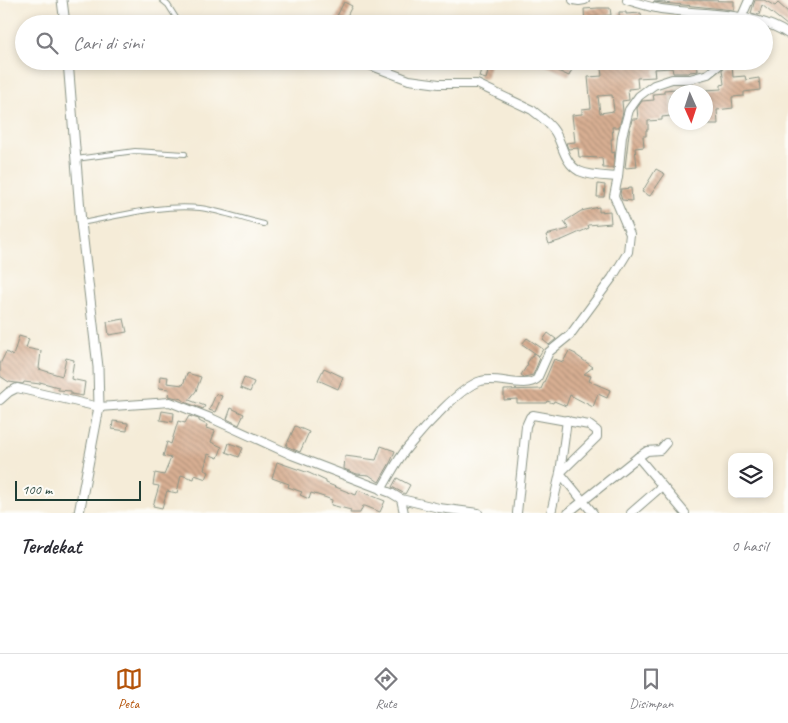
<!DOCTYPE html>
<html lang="id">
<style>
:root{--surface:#fff;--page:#f2f2f3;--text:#2b2b33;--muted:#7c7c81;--line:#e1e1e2;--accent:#b45309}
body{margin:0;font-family:Caveat,sans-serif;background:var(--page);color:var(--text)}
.controls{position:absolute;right:15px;bottom:15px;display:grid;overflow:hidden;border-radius:10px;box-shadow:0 2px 8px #0003}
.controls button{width:45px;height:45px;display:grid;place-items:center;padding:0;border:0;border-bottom:1px solid var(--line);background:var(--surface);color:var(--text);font:25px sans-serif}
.compass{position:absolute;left:668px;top:85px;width:45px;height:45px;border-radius:50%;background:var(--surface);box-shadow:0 2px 8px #0003;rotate:177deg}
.scale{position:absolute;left:15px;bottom:12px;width:126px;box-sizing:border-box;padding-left:5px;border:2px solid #1f3d34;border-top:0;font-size:14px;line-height:18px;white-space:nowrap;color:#1f3d34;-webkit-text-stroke:4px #fdfcf7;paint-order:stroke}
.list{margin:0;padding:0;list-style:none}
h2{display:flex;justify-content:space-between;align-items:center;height:65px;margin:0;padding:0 20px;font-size:21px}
h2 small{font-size:16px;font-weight:400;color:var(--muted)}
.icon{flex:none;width:28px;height:28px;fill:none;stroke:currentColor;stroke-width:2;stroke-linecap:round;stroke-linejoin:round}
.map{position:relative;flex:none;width:788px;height:513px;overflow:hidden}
.search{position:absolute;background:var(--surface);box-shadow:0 2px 8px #0003;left:15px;right:15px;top:15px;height:55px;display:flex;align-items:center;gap:12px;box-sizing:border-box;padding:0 18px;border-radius:28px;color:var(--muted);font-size:19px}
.sheet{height:140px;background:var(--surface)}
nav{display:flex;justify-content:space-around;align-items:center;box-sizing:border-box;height:70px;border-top:1px solid var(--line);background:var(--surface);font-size:14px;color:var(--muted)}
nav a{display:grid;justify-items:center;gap:2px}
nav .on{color:var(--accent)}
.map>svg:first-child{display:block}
</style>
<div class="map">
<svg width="788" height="513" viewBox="0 0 788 513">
<defs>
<pattern id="building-back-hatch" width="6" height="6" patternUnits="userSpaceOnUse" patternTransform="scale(1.25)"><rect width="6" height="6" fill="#d8af93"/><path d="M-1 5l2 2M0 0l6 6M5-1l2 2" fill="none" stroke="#af9079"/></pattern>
</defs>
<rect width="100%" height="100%" fill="#fdfcf7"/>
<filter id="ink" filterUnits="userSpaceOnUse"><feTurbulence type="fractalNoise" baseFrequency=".02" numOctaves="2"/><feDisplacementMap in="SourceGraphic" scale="10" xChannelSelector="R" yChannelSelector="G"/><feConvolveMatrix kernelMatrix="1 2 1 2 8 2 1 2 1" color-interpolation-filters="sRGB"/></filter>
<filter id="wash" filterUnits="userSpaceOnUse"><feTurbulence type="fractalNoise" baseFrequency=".0096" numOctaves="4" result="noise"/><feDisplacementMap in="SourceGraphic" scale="20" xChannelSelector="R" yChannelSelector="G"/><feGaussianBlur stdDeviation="1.12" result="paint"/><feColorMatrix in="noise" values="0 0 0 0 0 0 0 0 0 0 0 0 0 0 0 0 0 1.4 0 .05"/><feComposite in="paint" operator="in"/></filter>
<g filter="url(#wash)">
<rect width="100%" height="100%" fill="#f5ecd8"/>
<g id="blocks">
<g fill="url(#building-back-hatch)" fill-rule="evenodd">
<polygon points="679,0 734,1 734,10 653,2"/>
<polygon points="755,0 764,0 775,6 778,3 788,12 788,26 762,5 759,15 751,13"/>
<polygon points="344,2 352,6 343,24 333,24"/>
<polygon points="598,8 610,8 611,15 591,17 591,24 585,24 584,9"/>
<polygon points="619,12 626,12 626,14 641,13 642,23 620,24"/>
<polygon points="701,18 719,20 720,24 701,24"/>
<polygon points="483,61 491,61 486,79 479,77"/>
<polygon points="536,61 560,61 573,67 569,76"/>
<path d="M600,61h26v6l14,-2v-4h57l1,10 -8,1 -1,1h-16l-1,-5 -18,1 1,8 -18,1 1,10 -10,1 1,11 -7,1 1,11 -4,15h-7l1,12h-2l1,14 3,-1 -2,16h-10l-1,-10 -23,-1 -1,-9 -10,1 -2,-6 9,-1 -3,-27 10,-1v-5l9,-1 -3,-31 14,-1zM612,95l2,16 -14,2 -2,-17z"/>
<polygon points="724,65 732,65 733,77 745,76 746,80 759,78 760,90 744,92 744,96 732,97 733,108 717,110 718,124 706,124 706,90 721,89 721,85 724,84 722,70"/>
<polygon points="676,89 676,96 670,96 671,116 662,117 662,120 648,121 648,130 646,130 646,136 643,136 644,147 635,148 637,167 625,168 629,133 632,119 638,119 637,108 642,101 654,100 653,94 664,93 664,90"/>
<polygon points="656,169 665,174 650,196 642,192"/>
<polygon points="598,184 605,185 604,197 597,197"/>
<polygon points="631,188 632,201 622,200 620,194 621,189"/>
<polygon points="599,207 599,212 610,211 611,223 588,225 589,228 562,240 549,244 546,235 569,229 564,222 581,211"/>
<polygon points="124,319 127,332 109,335 107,322"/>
<polygon points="548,333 556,339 549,345 543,340"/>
<polygon points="19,336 29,339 26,348 41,351 39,369 62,376 66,358 74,360 71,379 85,382 83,396 71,394 71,391 58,390 58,387 40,382 40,384 24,382 23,384 9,382 0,376 0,364 6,352 13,356"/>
<polygon points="527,338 543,349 539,356 522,344"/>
<polygon points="569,351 576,354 576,355 593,367 584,374 591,376 589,381 610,390 607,398 598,394 593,407 570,395 566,406 554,401 553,403 547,401 546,403 517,403 517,399 504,400 504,390 541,389 554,359 563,362"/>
<polygon points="534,353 540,358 533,375 524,377 521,375 528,364 527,363"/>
<polygon points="324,368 343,377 338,389 318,380"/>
<polygon points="187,373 201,377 196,391 189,400 205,406 203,409 187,403 182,399 168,396 169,389 159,388 160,376 168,377 167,383 183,385"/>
<polygon points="244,378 254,382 250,392 240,388"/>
<polygon points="216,394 222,396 215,412 209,410"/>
<polygon points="231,408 244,414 239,425 227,419"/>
<polygon points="162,411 174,413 173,422 160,420"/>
<polygon points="189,416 199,419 199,421 207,425 206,428 215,431 211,442 222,447 218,458 208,454 204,470 209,472 206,479 195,475 194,479 181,475 177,493 167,491 162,508 153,506 159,486 153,485 155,473 164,475 171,458 163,456 167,442 171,444 178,421 185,423"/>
<polygon points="113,421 128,423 127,431 112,429"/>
<polygon points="295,426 309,432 300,452 286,446"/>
<polygon points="229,443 243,448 239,457 226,452"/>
<polygon points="381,446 395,451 391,461 379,482 369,475 357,474 344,469 345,456 376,460"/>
<polygon points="277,462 309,473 326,481 326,483 343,490 356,495 358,490 385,501 380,512 365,506 363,506 360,513 350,513 351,510 331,505 332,500 324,497 311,493 309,499 300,495 302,492 288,487 289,484 272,478"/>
<polygon points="397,478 410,485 405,494 392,487"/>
</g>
</g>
</g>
<g filter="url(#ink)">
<use href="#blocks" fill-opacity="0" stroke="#8a9486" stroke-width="1"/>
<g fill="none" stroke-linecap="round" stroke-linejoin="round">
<defs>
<g id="service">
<polyline points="162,0 168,5 180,24"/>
<polyline points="76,159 135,151 185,154"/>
<path d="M81,223c39,-7 79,-19 119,-15 21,3 43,11 64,16"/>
</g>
<g id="minor">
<polyline points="573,0 579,1 585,0"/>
<path d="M627,0c11,3 22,7 34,9 39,6 94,2 127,25"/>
<polyline points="742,16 749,0"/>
<path d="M359,61l50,19 30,4h38l55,26c8,6 18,13 23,22 8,13 9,31 24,39 11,5 27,5 39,6"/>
<polyline points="0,400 9,392 17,388 99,407 170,402 213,419 292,455 391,493 401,499 404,513"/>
<polyline points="638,457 647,451 660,450 666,443"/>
<polyline points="560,473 583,501 568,513"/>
<path d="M381,490c9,-15 16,-30 27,-43 14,-17 53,-61 73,-66 15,-5 44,8 56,-2l12,-27 21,-17 42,-57 16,-26 2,-18 -16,-38 4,-19 4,-41 7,-26 10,-14 15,-11 18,-6h18l18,-5 10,-8 2,-5"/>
<polyline points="401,499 439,508 478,513"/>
<polyline points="517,513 526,426 530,417 533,415 589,425 597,431 597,437 560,473"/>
<polyline points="551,513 560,473 567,420"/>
<polyline points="593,513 583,501 638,457 685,513"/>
<polyline points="631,513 662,486"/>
</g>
<g id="tertiary">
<polyline points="62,0 65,24"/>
<polyline points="68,61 81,223 98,367 99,407 79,513"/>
</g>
</defs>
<use href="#service" stroke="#8a9486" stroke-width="6"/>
<use href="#minor" stroke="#8a9486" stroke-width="10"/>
<use href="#tertiary" stroke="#8a9486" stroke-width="11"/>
<use href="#service" stroke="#fff" stroke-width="4"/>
<use href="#minor" stroke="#fff" stroke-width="8"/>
<use href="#tertiary" stroke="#fff" stroke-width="9"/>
</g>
</g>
</svg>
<div class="controls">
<button><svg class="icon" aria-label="layers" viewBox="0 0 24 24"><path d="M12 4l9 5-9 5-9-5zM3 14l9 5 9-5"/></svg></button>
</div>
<svg class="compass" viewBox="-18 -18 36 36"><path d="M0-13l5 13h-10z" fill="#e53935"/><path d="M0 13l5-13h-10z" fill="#7c7c81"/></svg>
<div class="scale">100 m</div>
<div class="search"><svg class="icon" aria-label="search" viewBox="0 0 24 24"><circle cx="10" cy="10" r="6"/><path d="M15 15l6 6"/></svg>Cari di sini</div>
</div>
<section class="sheet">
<h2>Terdekat<small>0 hasil</small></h2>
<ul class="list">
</ul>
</section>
<nav>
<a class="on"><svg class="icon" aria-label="map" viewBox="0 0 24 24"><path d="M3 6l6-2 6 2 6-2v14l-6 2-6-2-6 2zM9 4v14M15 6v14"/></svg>Peta</a>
<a><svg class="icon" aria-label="directions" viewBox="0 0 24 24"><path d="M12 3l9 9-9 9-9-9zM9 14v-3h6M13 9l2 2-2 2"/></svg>Rute</a>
<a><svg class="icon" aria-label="saved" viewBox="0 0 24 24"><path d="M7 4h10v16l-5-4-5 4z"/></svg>Disimpan</a>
</nav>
